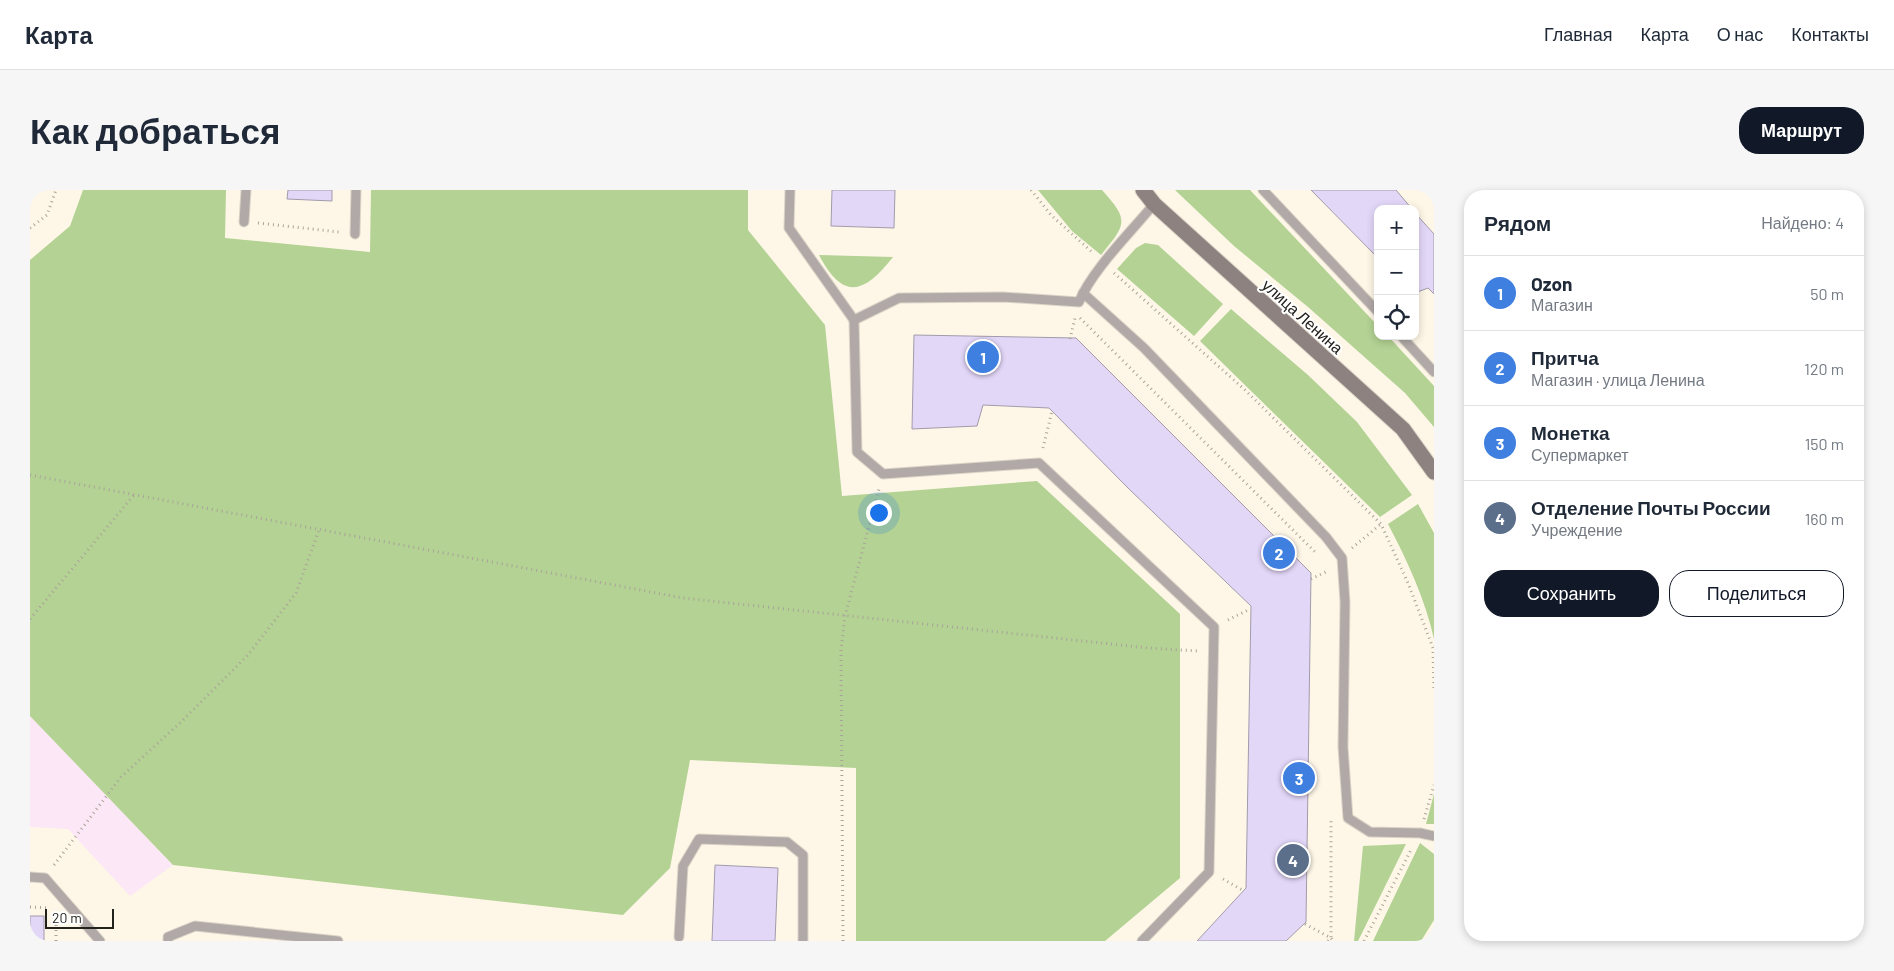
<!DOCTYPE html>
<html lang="ru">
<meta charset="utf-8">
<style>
:root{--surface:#fff;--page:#f6f6f7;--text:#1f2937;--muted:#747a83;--line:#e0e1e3;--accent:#111827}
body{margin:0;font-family:Barlow,sans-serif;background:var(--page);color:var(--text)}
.controls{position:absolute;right:15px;top:15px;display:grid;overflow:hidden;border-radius:10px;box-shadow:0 2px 8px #0003}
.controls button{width:45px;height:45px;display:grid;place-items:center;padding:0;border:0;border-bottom:1px solid var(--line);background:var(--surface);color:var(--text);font:25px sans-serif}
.scale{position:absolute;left:15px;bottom:12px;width:69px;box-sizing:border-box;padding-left:5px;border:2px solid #23211b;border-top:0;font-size:14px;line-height:18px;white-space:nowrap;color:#23211b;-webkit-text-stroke:4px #fff;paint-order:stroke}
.you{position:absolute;left:848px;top:322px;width:18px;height:18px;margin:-12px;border:4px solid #fff;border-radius:50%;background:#1a73e8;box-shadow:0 0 0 8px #1a73e833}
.badge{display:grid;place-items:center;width:32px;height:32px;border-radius:50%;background:var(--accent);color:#fff;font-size:16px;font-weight:700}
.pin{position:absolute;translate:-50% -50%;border:2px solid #fff;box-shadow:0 1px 5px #0006}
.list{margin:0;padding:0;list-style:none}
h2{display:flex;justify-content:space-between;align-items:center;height:65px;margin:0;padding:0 20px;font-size:21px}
h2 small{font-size:16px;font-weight:400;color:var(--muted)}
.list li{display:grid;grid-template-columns:32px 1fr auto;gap:15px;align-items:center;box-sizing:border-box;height:75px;padding:0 20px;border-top:1px solid var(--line)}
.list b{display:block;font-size:19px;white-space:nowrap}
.list p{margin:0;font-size:16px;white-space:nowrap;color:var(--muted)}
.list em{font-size:16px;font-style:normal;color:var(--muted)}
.actions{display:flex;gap:10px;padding:15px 20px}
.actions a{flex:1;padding:11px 0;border:1px solid var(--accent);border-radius:20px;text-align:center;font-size:18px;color:var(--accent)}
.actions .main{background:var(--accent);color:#fff}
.icon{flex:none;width:28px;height:28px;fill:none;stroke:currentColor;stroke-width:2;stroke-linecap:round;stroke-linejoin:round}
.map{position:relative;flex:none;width:1404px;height:751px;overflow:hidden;border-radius:20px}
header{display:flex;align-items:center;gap:30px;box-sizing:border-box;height:70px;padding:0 25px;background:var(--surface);border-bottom:1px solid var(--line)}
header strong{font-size:24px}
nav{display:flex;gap:28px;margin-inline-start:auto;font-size:18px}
.intro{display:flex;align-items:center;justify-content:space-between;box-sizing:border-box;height:120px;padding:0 30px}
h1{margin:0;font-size:35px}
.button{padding:12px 22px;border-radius:20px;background:var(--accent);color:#fff;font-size:18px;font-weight:700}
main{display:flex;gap:30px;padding:0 30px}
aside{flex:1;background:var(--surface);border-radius:20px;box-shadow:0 2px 8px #0003}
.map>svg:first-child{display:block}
</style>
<header>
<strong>Карта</strong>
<nav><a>Главная</a><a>Карта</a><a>О нас</a><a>Контакты</a></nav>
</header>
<div class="intro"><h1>Как добраться</h1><a class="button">Маршрут</a></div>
<main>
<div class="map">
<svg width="1404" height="751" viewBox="0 0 1404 751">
<rect width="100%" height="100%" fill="#fef7e8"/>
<polygon fill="#fce7f6" points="0,526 143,675 100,706 38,639 0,637"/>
<g fill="#b3d293">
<polygon points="53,0 196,0 195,48 340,62 341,0 718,0 718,40 795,135 812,306 1007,291 1150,424 1150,688 1075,751 826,751 826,578 660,570 640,678 593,725 143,675 0,526 0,70 40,36"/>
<path d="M1008,0h64c28,31 24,34 -1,65l-29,-24z"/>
<polygon points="1145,0 1220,0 1348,136 1348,146 1358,146 1404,196 1404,237 1375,203 1278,117 1204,56"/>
<polygon points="1115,53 1128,55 1193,114 1164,146 1087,79 1106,58"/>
<path d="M789,65l74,2c-29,37 -50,44 -74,-2z"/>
<polygon points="1201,119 1278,185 1327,232 1382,305 1350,327 1170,151"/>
<path d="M1388,314l16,29v106c-9,-40 -27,-79 -46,-115z"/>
<polygon points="1404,604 1404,634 1396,634"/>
<polygon points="1390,653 1404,664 1404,730 1391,751 1343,751"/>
<polygon points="1376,654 1328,751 1324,751 1333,656"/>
</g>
<g fill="#e3d7f8" stroke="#a19baa">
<polygon points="258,0 302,0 302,11 257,9"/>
<polygon points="802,0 865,0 864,38 801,36"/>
<polygon points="1281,0 1366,0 1382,19 1348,19 1348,68"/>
<polygon points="1385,23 1404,44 1404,104 1398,98 1385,103"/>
<polygon points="884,145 1046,148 1281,383 1276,732 1256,751 1167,751 1216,698 1221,416 1099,299 1019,218 953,215 947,236 882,239"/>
<polygon points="685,675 748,678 745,751 682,751"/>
<rect x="0" y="726" width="14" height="25"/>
</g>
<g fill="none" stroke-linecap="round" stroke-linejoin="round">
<defs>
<g id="lane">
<polyline points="760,0 759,38 824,130"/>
<polyline points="1233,0 1348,122"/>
<polyline points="214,32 216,0"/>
<polyline points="325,44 326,0"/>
<polyline points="1053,103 1114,158 1296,347 1312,368 1315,412 1313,557 1318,628 1340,642 1390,643 1404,646"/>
<polyline points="1371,146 1404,182"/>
<polyline points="0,687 15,688 70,751"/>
<polyline points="649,747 653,676 669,649 757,652 773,665 773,751"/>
<polyline points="138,751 138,747 165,736 308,751"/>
<path d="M1112,751l67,-69 5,-245 -175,-164 -156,11 -26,-22 -3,-132 45,-22 104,-1 76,5c13,-32 52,-70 75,-98"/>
</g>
<polyline id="secondary" points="1113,0 1124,14 1373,239 1404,282"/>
</defs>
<use href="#lane" stroke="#dbd5c7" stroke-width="11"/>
<use href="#secondary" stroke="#dbd5c7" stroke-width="17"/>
<g stroke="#a9a499" stroke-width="3" stroke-dasharray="1 4" stroke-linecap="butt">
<polyline points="1001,0 1021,25 1063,63"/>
<polyline points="228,33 309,42"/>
<polyline points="0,38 17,25 26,0"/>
<polyline points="1084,83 1214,199 1351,334 1378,393 1403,458 1404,499"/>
<polyline points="1050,128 1286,363"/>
<polyline points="1040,149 1045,128"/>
<polyline points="1013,258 1022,221"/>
<polyline points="0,285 653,408 1118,458 1168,461"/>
<polyline points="1322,358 1351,334"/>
<polyline points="1281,389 1298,381"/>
<polyline points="0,429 104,305"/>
<polyline points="1198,430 1220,419"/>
<polyline points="1394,629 1404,595"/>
<polyline points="24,675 91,587 151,532 218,465 266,403 289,340"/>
<polyline points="1193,689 1214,701"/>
<polyline points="0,717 19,718"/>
<polyline points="26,725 26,751"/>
<polyline points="1275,734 1301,748 1303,751"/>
<polyline points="813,751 811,460 815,426 849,299"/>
<polyline points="1298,751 1301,748 1301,631"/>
<polyline points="1334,751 1382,658"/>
</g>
<use href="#lane" stroke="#b1a9a7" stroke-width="9"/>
<use href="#secondary" stroke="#8e8280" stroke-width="15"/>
</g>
<g text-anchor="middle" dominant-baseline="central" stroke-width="4" stroke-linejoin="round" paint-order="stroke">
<g font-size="16" fill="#23211b" stroke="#fff">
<text transform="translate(1273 126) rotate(42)">улица Ленина</text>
</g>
</g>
</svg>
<div class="controls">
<button>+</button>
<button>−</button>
<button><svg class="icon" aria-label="locate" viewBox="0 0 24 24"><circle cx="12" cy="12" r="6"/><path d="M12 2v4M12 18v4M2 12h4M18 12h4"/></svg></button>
</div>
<div class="scale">20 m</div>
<div class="you"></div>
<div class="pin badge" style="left:953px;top:167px;background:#3f7fe0">1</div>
<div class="pin badge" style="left:1249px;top:363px;background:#3f7fe0">2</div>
<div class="pin badge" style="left:1269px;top:588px;background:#3f7fe0">3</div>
<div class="pin badge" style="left:1263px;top:670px;background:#5c6f8a">4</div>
</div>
<aside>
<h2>Рядом<small>Найдено: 4</small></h2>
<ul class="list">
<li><span class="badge" style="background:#3f7fe0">1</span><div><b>Ozon</b><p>Магазин</p></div><em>50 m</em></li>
<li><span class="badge" style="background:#3f7fe0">2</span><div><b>Притча</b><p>Магазин · улица Ленина</p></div><em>120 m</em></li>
<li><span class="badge" style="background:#3f7fe0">3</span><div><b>Монетка</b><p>Супермаркет</p></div><em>150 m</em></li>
<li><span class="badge" style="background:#5c6f8a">4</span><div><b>Отделение Почты России</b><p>Учреждение</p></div><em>160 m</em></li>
</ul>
<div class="actions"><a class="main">Сохранить</a><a>Поделиться</a></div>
</aside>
</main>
